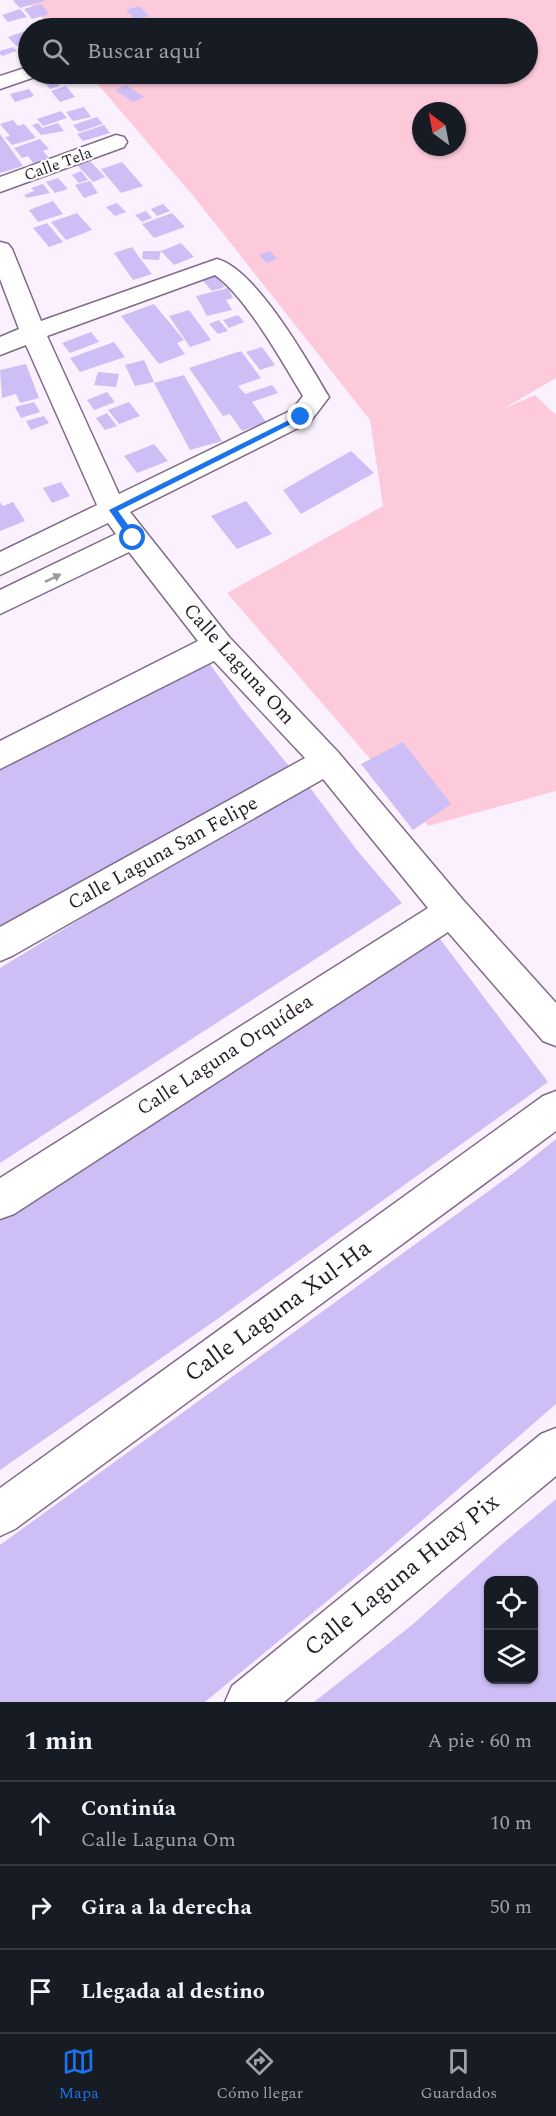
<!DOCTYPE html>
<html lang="es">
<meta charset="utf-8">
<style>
:root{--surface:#171b24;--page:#242831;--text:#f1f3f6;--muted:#9ea1a6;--line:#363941;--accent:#1a73e8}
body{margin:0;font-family:Spectral,serif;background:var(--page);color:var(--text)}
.controls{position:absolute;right:18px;bottom:18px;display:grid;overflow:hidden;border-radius:12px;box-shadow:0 2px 4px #0004}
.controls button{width:54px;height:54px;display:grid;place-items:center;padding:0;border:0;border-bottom:2px solid var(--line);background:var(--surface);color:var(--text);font:30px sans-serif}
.compass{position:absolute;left:412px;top:102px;width:54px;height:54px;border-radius:50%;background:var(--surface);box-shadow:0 2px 4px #0004;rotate:328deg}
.stop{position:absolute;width:18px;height:18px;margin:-14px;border:4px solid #1a73e8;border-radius:50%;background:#fff}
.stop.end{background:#1a73e8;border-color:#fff;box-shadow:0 2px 6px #0008}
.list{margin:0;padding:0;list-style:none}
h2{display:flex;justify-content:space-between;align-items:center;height:78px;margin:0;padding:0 24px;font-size:26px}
h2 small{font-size:20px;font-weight:400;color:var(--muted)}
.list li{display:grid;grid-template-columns:39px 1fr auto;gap:18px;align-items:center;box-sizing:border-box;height:84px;padding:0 24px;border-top:2px solid var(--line)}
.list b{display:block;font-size:22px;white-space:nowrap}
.list p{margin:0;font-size:20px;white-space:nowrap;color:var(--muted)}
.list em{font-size:20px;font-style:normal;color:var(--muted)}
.icon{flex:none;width:33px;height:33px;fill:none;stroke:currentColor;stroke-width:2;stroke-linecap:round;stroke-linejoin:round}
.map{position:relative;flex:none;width:556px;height:1702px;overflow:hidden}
.search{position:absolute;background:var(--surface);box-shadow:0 2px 4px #0004;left:18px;right:18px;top:18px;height:66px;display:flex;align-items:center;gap:15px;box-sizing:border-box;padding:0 21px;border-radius:33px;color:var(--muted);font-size:22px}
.sheet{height:330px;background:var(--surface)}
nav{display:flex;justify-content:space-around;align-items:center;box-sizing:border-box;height:84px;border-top:2px solid var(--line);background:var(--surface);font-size:16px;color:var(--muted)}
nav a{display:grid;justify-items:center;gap:3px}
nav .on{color:var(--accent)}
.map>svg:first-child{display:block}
</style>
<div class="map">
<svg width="556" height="1702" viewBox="0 0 556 1702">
<rect width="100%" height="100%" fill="#fbf1fe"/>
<path fill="#fdcadc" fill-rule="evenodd" d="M26,0h530v378l-53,31 32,-14 21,20v376l-128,35 -201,-233 156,-87 -13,-86 -175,-222 -106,-124h439v-46h-477zM421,111h36v36h-36z"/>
<g fill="#cdbef6" fill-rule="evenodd">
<polygon points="15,0 44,0 44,1 20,8 13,1"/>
<polygon points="41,4 49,14 32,19 24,9"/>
<polygon points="139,6 149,16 135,19 126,10"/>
<polygon points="20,9 27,17 8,22 2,15"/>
<polygon points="28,30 28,42 16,46 8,37"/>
<polygon points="13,47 17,51 2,56 0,54 0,51"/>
<polygon points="45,74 50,74 53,76 38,81 33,77"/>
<polygon points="54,78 60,86 50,89 43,81"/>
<polygon points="126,85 144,97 133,102 115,90"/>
<polygon points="66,86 75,97 60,102 51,91"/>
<polygon points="29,89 34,96 15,102 10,94"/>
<polygon points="84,107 91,117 73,121 66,112"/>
<polygon points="61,111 67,118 43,126 37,119"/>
<polygon points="97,117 103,124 79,132 73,125"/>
<polygon points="13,120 18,126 24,124 36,138 12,145 5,137 10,136 0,124"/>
<polygon points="38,123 42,128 58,123 64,131 41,135 32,125"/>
<polygon points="104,125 110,133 83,141 77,134"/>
<polygon points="0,134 23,166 0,173"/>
<polygon points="40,139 49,149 43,151 49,158 33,163 28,156 22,158 14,148"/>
<polygon points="90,161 105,177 93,182 77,165"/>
<polygon points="122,162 143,186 121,193 101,169"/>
<polygon points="81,171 88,180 79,183 72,175"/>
<polygon points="58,178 68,189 55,193 46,182"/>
<polygon points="90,181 98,193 84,198 75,185"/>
<polygon points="43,184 50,193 27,198 24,195 34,191 31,188"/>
<polygon points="53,201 63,214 38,222 29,210"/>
<polygon points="117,203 126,212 115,216 106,207"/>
<polygon points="163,204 170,211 157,216 151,209"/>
<polygon points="146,211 152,218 142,222 135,215"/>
<polygon points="77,213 92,230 66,240 51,222"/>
<polygon points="172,213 185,227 154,238 142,224"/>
<polygon points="47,223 63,242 49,247 33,228"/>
<polygon points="181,243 194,257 174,265 161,251"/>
<polygon points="132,247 139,257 152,274 133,280 114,253"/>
<polygon points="143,251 161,251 159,260 142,259"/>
<polygon points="270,251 277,259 267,263 259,255"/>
<polygon points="215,275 225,287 212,291 202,280"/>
<polygon points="228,288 233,298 226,300 232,310 207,316 196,296"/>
<polygon points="154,304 184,340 177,343 185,354 159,364 121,316"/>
<polygon points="189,310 211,340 190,347 169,316"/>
<polygon points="238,315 244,322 229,328 223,320"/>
<polygon points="219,320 228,331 218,334 209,324"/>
<polygon points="91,332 99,342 70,353 62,343"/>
<polygon points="114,342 125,357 80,372 70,358"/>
<polygon points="262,347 275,365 260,370 246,352"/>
<polygon points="241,351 261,378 238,386 245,394 272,385 278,393 252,402 266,422 242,431 230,414 223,416 189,368"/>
<polygon points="144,360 154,382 135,386 125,365"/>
<polygon points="26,364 39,398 20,403 16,394 2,398 0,370"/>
<polygon points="98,372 119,374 116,387 94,385"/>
<polygon points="184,375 222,441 190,450 154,383"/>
<polygon points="107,392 115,402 94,410 87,400"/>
<polygon points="34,402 40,412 21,418 15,407"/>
<polygon points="129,402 140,416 119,424 108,410"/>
<polygon points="107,413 117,426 105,430 96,418"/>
<polygon points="44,416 49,423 31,430 26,421"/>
<polygon points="154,444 168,461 137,473 124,456"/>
<polygon points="351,451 374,473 301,514 283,490"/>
<polygon points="61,482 70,496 52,503 43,488"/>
<polygon points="246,501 272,534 237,549 211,516"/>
<polygon points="0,502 3,506 13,502 25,521 0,531"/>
<polygon points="204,656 243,710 289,766 0,932 0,761"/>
<polygon points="403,742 451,804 413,830 361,764"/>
<polygon points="308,785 356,849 402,903 0,1163 0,968 202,845"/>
<polygon points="434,931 548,1082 216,1320 0,1470 0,1215"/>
<polygon points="556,1139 556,1404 373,1563 205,1702 0,1702 0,1545 515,1172"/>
<path d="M556,1499v203h-242l98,-77 89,-80zM488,1580l46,1v99h-46z"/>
</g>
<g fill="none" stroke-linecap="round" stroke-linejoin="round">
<defs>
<g id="minor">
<polygon points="28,67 28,74 38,74 35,77 0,89 0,76"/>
<polygon points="116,135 124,137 127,142 124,147 0,192 0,177"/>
<path d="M0,242l8,2 4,5 29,72 176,-62c39,10 91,103 112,138l-19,25 -180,90 99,125 109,115 125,148 93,103v43l-13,-5 -95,-109 -434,282 -14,5v-41l428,-270 -105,-129 -311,177 -12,5v-34l305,-169 -91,-97 -214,108v-28l198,-100 -69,-89 -129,62v-24l116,-56 -8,-11 -108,52v-23l97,-47 -71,-160 -26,10v-18l19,-8 -19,-50zM215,275c32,23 67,87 88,121l-11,14 -173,84 -72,-158z"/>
<polygon points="556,1091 556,1131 15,1529 0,1536 0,1488 543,1096"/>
<polygon points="556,1428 556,1476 284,1702 225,1702 232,1686 541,1434"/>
</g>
</defs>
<use href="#minor" stroke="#806b88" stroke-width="3"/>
<use href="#minor" fill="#fff" fill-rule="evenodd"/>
</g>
<defs><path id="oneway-solid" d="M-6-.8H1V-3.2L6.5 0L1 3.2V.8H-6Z" transform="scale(1.5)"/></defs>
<use fill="#9d999f" href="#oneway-solid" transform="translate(53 578) rotate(-26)"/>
<polygon fill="#1a73e8" points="299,415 305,417 118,511 136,536 136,540 130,540 109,510"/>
<g text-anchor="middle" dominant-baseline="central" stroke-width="4.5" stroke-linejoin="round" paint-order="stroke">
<g font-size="16" fill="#261d29" stroke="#fff">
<text transform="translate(58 164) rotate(-20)">Calle Tela</text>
</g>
<g font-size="20" fill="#261d29" stroke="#fff">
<text transform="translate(239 664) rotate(48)">Calle Laguna Om</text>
<text transform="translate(163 853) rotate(-29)">Calle Laguna San Felipe</text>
<text transform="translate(225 1055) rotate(-33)">Calle Laguna Orquídea</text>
</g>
<g font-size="24" fill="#261d29" stroke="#fff">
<text transform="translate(278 1311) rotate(-36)">Calle Laguna Xul-Ha</text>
<text transform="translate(402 1575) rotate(-39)">Calle Laguna Huay Pix</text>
</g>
</g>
</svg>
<div class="controls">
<button><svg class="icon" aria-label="locate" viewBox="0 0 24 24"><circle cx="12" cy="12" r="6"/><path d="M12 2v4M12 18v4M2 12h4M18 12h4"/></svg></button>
<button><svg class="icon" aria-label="layers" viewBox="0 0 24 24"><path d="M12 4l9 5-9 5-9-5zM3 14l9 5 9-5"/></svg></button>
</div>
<svg class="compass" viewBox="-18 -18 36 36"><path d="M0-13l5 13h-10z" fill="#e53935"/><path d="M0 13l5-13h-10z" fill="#9ea1a6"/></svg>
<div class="stop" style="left:133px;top:538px"></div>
<div class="stop end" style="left:301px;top:417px"></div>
<div class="search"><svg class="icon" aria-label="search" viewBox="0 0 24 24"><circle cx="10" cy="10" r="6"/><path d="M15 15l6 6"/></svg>Buscar aquí</div>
</div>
<section class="sheet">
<h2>1 min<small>A pie · 60 m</small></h2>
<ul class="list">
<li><svg class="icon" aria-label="ahead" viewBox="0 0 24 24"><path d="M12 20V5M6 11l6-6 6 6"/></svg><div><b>Continúa</b><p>Calle Laguna Om</p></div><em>10 m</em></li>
<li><svg class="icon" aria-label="right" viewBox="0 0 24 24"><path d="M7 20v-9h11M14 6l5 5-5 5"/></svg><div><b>Gira a la derecha</b></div><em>50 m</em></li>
<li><svg class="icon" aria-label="arrive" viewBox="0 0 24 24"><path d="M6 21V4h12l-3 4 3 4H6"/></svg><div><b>Llegada al destino</b></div></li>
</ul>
</section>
<nav>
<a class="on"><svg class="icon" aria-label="map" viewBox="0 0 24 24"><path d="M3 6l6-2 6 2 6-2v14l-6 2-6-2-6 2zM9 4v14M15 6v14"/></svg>Mapa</a>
<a><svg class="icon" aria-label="directions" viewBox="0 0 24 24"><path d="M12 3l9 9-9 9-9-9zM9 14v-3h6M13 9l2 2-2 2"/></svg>Cómo llegar</a>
<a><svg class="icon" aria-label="saved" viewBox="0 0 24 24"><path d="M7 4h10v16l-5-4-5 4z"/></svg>Guardados</a>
</nav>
